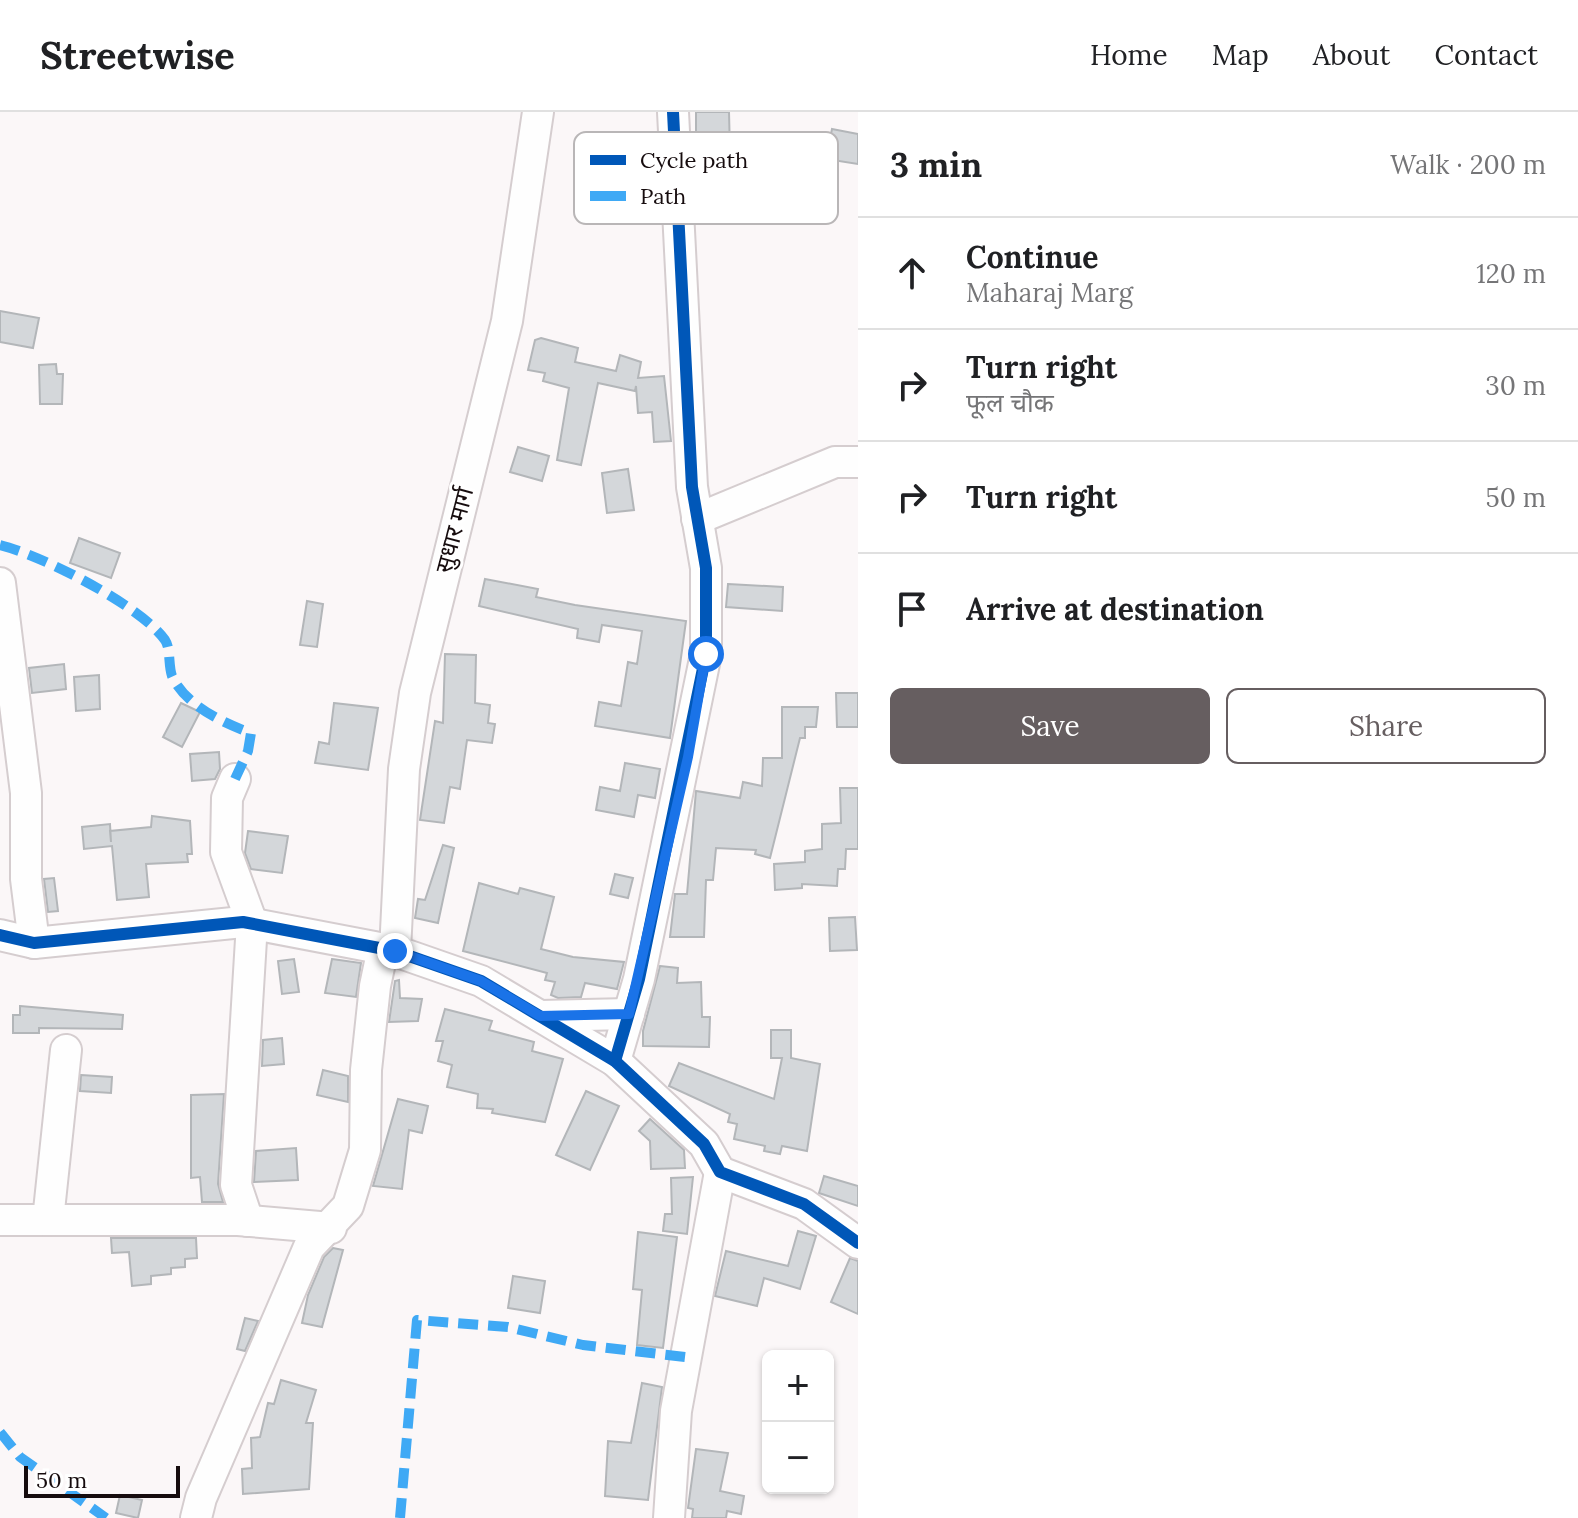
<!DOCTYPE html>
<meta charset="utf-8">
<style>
:root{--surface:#fff;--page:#f2f2f2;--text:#202124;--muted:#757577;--line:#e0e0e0;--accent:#665e60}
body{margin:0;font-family:Lora,"Noto Sans Devanagari",serif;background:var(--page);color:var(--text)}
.controls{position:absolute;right:24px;bottom:24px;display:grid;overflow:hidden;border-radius:12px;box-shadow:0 2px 6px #0004}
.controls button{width:72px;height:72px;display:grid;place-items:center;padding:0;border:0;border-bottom:2px solid var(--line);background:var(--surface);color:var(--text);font:40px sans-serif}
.scale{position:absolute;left:24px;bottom:20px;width:156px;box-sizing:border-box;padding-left:8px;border:4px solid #160c0e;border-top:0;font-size:22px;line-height:28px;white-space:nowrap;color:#160c0e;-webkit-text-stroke:6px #fff;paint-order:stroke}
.stop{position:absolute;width:24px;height:24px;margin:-18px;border:6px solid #1a73e8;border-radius:50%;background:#fff}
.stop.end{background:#1a73e8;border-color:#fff;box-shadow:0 2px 8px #0008}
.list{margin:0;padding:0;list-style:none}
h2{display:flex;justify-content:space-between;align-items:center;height:104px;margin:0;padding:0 32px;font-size:34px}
h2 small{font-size:26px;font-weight:400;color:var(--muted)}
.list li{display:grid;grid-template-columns:52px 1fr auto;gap:24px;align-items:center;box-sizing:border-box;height:112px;padding:0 32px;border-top:2px solid var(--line)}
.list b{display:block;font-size:30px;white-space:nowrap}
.list p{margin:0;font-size:26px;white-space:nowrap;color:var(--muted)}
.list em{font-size:26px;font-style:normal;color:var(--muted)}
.actions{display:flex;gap:16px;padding:24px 32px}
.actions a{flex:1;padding:18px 0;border:2px solid var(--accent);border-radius:12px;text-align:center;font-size:28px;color:var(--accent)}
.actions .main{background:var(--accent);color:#fff}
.icon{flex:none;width:44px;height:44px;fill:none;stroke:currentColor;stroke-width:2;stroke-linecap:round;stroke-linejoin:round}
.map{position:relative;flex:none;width:858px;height:1406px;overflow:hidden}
header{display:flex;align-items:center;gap:48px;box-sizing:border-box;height:112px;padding:0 40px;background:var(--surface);border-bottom:2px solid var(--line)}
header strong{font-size:38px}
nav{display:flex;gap:44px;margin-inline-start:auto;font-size:28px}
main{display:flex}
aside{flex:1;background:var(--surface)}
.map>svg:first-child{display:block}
</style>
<header>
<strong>Streetwise</strong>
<nav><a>Home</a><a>Map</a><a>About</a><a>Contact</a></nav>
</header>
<main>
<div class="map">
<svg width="858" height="1406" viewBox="0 0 858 1406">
<rect width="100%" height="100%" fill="#fbf7f8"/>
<g fill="#d4d7da" stroke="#b3b6b9" stroke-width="2">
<polygon points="696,0 729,0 730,41 696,43"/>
<polygon points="832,17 858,22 858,52 826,47"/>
<polygon points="0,199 39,206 33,236 0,230"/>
<polygon points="541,226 578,236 575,250 616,259 620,243 641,250 638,266 664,264 671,329 654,330 652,300 638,301 636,274 635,279 598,271 581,353 557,348 569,276 543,269 545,261 528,258 535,228"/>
<polygon points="56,252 57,262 63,262 62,292 40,292 39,253"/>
<polygon points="518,335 549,344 542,369 510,360"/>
<polygon points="628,357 634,398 607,401 602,361"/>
<polygon points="79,426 120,441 111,466 70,451"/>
<polygon points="485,467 538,477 536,485 575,493 686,509 670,626 595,614 599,590 621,594 628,550 637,552 642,519 602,513 599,530 577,526 578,517 479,494"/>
<polygon points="728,472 783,475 782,499 726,495"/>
<polygon points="307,489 323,492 317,535 300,533"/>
<polygon points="445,542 476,543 475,591 490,593 488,611 495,612 492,631 467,628 460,677 450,675 444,711 420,708 435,609 443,611"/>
<polygon points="64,552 66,577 32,581 29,556"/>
<polygon points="99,563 100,597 76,599 74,565"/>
<polygon points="836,581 858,581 858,615 837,615"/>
<polygon points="181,591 200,600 182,635 163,625"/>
<polygon points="334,591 378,596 368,658 315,651 319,630 329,632"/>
<polygon points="782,595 818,595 816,615 805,615 805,626 800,626 770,746 755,742 756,738 716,736 713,768 706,768 704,825 670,825 675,782 687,782 696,679 740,686 743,670 762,674 763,646 782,646"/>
<polygon points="219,640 220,657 215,667 192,669 190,642"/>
<polygon points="625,651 660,657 655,686 638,683 634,705 596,698 600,675 620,679"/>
<polygon points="840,676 858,676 858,737 846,737 845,757 838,757 837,774 802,772 802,776 775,778 774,752 805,750 805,739 822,737 822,712 841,711"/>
<polygon points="152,704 190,709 192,742 187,742 188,750 146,752 149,785 117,788 112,734 84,737 82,715 110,712 111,730 110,719 151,715"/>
<polygon points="248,719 288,724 282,761 251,757 245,741"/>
<polygon points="443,733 454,736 438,811 415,806 418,787 425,788"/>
<polygon points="615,762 633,766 628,786 610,782"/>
<polygon points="54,766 58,799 48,800 44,767"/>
<polygon points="479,771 518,782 520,776 554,785 541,837 573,845 624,850 617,877 585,871 581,885 558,886 551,883 555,870 545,868 547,861 463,839"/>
<polygon points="855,805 857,838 830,839 829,806"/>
<polygon points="294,847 299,880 282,882 278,849"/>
<polygon points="332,847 361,851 356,885 325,881"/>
<polygon points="660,854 678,856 677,871 701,870 702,905 710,905 709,935 643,934 643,919"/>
<polygon points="399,868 400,886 422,887 418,909 389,910 395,869"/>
<polygon points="20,894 123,903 122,917 39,916 39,921 13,921 13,903 20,903"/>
<polygon points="445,897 492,909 489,918 534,930 532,939 563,947 545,1010 492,1001 493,997 477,996 478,982 447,975 452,953 438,949 443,929 436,929"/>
<polygon points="771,918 791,918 791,946 820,952 807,1039 782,1034 780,1042 764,1039 765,1034 734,1027 737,1012 728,1010 730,1002 669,974 679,951 774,987 782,946 771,946"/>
<polygon points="282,926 284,952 262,954 263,928"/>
<polygon points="323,958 348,964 348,990 317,983"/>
<polygon points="81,963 112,965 111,981 80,979"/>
<polygon points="586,979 619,994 590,1058 556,1043"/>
<polygon points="224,982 218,1072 223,1090 202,1090 200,1065 191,1066 191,983"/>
<polygon points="398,987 428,994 422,1021 409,1018 402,1077 373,1074"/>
<polygon points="650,1007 684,1038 685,1056 651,1057 650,1029 639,1019"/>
<polygon points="296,1036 298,1068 254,1070 256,1039"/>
<polygon points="824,1064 858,1074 858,1094 819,1081"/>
<polygon points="693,1065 687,1122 663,1119 665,1102 672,1102 671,1066"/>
<polygon points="798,1119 816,1124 800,1177 764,1166 757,1194 715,1184 726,1139 788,1154"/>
<polygon points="638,1120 677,1125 663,1236 637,1233 642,1178 633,1177"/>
<polygon points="111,1126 196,1126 197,1146 185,1147 185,1155 171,1156 171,1162 151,1164 151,1172 132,1174 129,1140 112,1141"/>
<polygon points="333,1136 343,1138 322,1215 302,1211 308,1183 324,1145"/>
<polygon points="850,1146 858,1149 858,1202 831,1190"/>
<polygon points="513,1164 545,1169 540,1201 508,1196"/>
<polygon points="245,1206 258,1209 245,1239 237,1237"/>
<polygon points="281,1268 316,1278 306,1311 313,1311 309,1377 243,1382 242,1357 252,1356 251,1326 260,1325 268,1291 274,1292"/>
<polygon points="642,1271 662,1275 648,1388 605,1384 608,1329 631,1331"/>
<polygon points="696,1337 728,1341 720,1379 744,1384 741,1402 727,1399 726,1406 692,1406 693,1397 688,1396"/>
<polygon points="120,1383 142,1388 138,1406 116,1401"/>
</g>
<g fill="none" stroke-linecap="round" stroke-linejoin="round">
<defs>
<g id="minor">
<polyline points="697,407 835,350 858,350"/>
<polyline points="0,471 26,681 26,767 34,831"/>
<polyline points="235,667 227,686 226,740 252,811 236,1073 248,1109"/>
<polyline points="0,823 34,831 243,810 395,839 481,869 615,949 704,1032 720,1060 804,1092 858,1131"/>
<polyline points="395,839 404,657 415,581 507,209 538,0"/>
<polyline points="540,904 629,902"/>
<polyline points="615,949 639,867 706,542 706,456 692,375 673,0"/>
<polyline points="0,1108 238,1108 331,1116"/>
<polyline points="48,1108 66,938"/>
<polyline points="196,1406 201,1386 309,1135 348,1094 365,1038 366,958 375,874 383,836"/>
<polyline points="669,1406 676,1299 720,1060"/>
</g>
</defs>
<use href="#minor" stroke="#d5cdcf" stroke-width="34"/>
<use href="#minor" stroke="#fefefe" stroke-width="30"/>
<g stroke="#3fa9f5" stroke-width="10" stroke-dasharray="20 10" stroke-linecap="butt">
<path d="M0,433c41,10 140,60 165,95 6,9 3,25 7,36 13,29 51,47 79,57l-3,18 -13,28"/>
<polyline points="0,1320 20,1345 106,1406"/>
<polyline points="400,1406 417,1208 508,1215 583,1233 685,1245"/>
</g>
<defs>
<g id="cycleway">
<polyline points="0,823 34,831 243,810 395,839 481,869 615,949 704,1032 720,1060 804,1092 858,1131"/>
<polyline points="615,949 639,867 706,542 706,456 692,375 673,0"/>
</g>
</defs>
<use href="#cycleway" stroke="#fff" stroke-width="17"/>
<use href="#cycleway" stroke="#0057b8" stroke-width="12"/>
</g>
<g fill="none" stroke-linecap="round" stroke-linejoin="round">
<polyline stroke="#1a73e8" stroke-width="10" points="395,839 481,869 540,904 629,902 688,645 706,542"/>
</g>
<g text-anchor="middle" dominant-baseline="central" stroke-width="6" stroke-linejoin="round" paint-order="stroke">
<g font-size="24" fill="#160c0e" stroke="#fff">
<text transform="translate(454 418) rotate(-75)">सुधार मार्ग</text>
</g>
</g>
<rect x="574" y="20" width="264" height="92" rx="12" fill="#fff" stroke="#b9b6b7" stroke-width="2"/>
<rect x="590" y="43" width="36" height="10" fill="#0057b8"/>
<rect x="590" y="79" width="36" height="10" fill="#3fa9f5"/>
<g font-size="22" fill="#160c0e">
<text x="640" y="56">Cycle path</text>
<text x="640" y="92">Path</text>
</g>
</svg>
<div class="controls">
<button>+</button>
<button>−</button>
</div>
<div class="scale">50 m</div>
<div class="stop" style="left:706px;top:542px"></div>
<div class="stop end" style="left:395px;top:839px"></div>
</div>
<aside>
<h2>3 min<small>Walk · 200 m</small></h2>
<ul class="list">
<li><svg class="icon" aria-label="ahead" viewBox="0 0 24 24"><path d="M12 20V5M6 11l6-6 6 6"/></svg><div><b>Continue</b><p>Maharaj Marg</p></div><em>120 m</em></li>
<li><svg class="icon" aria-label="right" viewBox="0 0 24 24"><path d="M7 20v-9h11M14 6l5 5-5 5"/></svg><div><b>Turn right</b><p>फूल चौक</p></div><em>30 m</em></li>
<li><svg class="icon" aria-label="right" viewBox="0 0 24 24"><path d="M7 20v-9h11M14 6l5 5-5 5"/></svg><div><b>Turn right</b></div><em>50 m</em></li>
<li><svg class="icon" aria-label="arrive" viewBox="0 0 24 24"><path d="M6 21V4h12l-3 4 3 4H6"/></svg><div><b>Arrive at destination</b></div></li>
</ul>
<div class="actions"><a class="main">Save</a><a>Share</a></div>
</aside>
</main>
